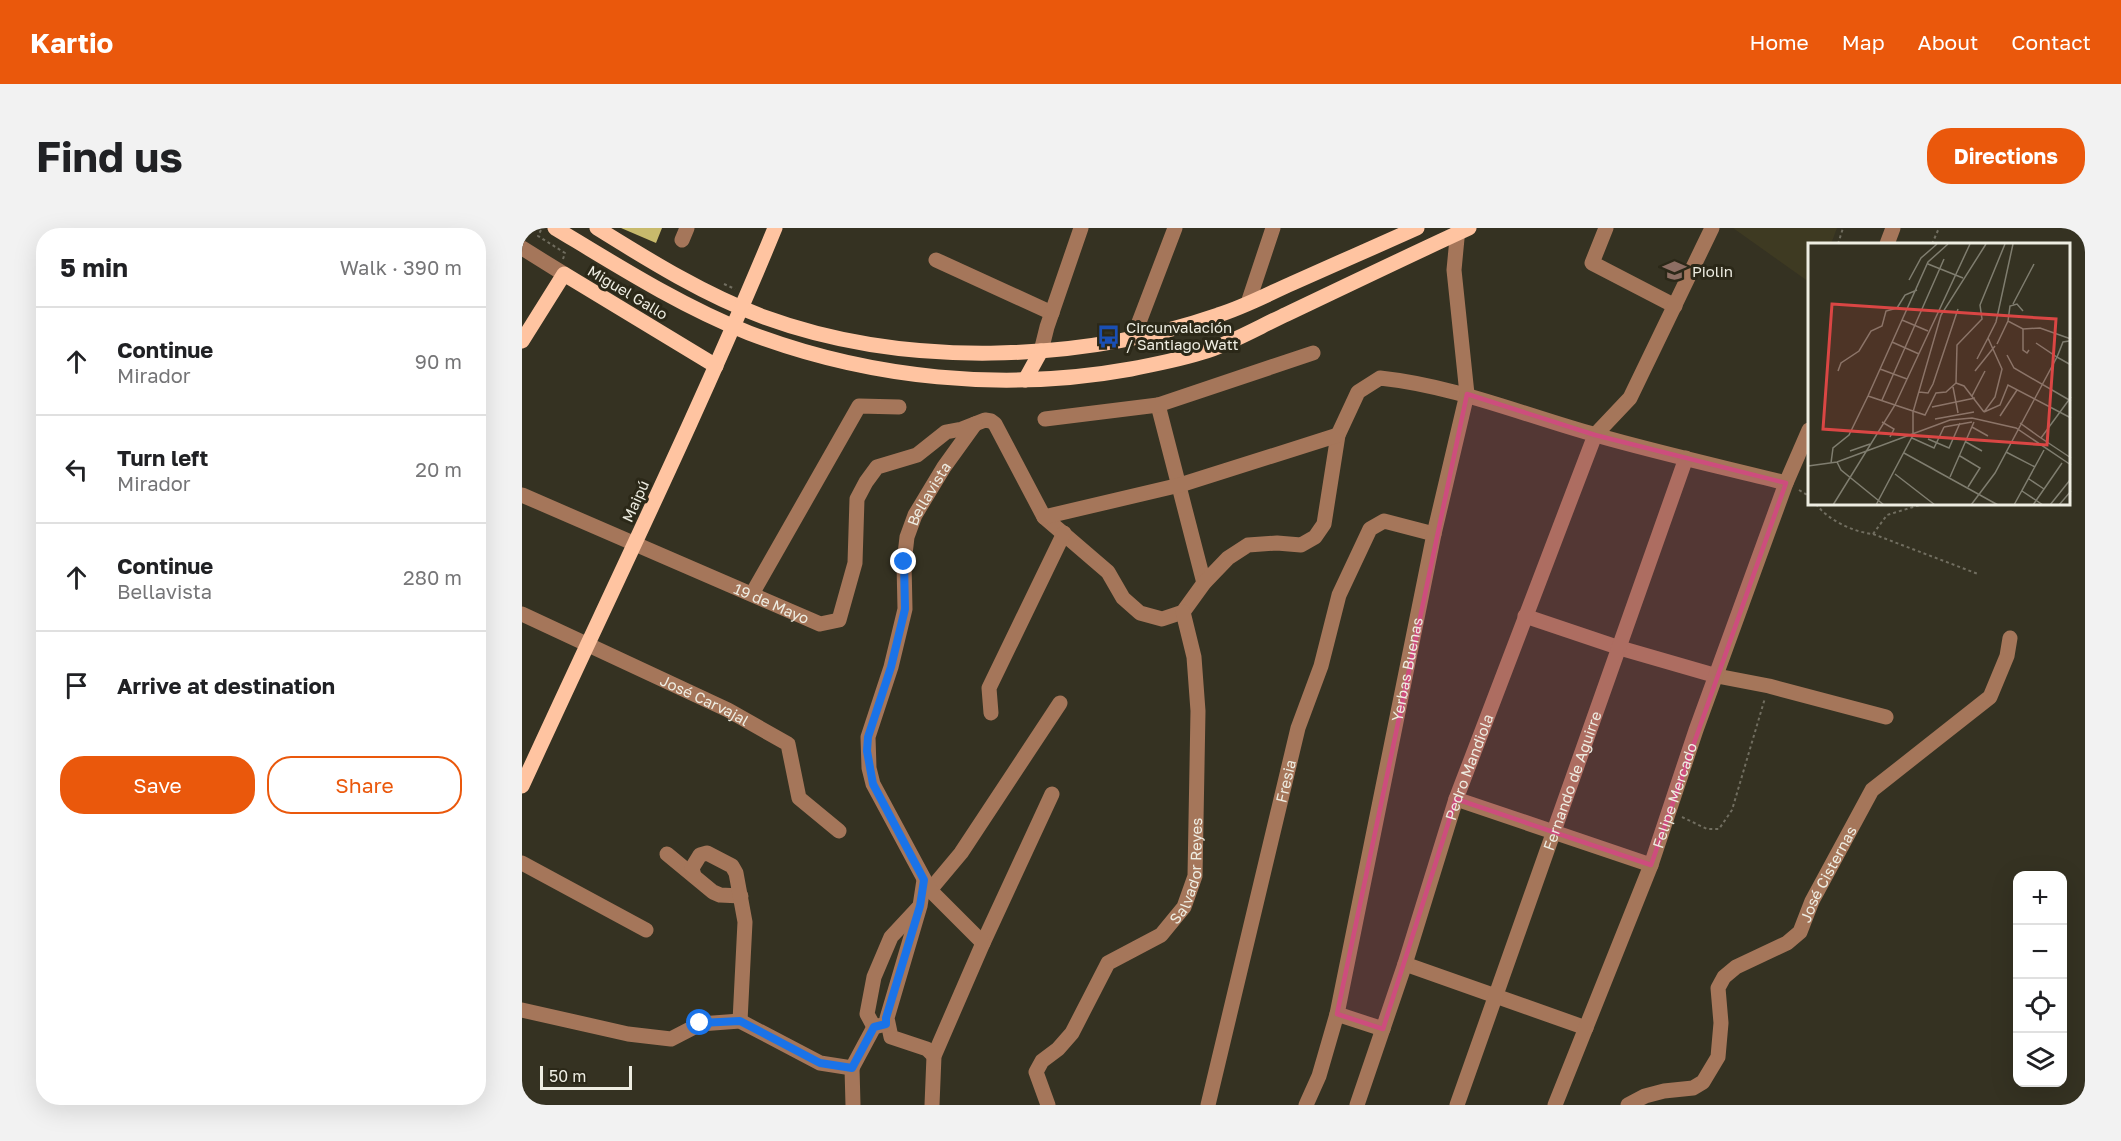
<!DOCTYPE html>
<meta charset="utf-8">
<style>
:root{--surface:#fff;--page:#f2f2f2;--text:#202124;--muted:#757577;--line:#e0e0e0;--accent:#ea580c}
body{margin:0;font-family:"Golos Text",sans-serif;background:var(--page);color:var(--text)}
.controls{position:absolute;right:18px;bottom:18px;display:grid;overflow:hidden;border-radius:12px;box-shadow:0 6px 24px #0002}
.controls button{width:54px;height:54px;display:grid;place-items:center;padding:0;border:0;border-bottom:2px solid var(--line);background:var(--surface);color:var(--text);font:30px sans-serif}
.scale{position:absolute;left:18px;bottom:15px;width:92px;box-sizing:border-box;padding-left:6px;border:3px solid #eeede2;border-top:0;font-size:16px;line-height:21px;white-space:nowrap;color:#eeede2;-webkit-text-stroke:4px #2b2818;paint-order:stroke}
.stop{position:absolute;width:18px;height:18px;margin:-14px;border:4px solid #1a73e8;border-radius:50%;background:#fff}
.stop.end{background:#1a73e8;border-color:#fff;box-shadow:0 2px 6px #0008}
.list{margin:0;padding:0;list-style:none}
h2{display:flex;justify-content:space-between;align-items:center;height:78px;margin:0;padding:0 24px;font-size:26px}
h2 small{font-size:20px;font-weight:400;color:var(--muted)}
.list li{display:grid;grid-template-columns:39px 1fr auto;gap:18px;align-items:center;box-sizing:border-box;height:108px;padding:0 24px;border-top:2px solid var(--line)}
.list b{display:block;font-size:22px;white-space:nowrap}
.list p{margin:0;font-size:20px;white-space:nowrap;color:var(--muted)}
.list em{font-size:20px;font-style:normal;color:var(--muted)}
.actions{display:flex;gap:12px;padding:18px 24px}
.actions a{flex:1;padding:14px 0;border:2px solid var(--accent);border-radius:24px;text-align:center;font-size:21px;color:var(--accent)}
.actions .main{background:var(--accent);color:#fff}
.icon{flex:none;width:33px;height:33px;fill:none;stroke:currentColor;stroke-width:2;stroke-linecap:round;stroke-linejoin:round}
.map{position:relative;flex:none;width:1563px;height:877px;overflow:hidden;border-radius:24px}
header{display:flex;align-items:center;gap:36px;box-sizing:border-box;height:84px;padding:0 30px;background:var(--accent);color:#fff}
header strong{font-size:28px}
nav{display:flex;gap:33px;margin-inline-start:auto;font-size:21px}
.intro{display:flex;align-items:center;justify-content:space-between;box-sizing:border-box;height:144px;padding:0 36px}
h1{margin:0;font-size:42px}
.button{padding:15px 27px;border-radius:24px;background:var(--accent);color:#fff;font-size:21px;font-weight:700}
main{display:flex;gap:36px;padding:0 36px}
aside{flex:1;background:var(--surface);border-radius:24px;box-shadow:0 6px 24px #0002}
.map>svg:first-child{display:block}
</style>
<header>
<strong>Kartio</strong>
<nav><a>Home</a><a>Map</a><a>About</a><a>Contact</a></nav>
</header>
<div class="intro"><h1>Find us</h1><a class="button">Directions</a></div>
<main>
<aside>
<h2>5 min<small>Walk · 390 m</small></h2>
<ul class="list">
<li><svg class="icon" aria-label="ahead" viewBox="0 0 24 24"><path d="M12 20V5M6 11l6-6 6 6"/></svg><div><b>Continue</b><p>Mirador</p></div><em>90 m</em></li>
<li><svg class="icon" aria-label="left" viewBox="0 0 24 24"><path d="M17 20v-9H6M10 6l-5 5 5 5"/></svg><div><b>Turn left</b><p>Mirador</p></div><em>20 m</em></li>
<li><svg class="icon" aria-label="ahead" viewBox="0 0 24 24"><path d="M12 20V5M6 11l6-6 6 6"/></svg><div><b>Continue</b><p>Bellavista</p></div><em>280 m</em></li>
<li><svg class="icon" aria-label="arrive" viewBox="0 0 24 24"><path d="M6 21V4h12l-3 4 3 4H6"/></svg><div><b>Arrive at destination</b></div></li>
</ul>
<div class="actions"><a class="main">Save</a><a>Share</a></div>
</aside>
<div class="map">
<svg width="1563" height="877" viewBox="0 0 1563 877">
<rect width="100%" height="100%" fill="#353222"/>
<polygon fill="#3e3a22" points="1211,0 1315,0 1309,16 1287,16 1287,54"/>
<polygon fill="#c8ba6c" points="99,0 140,0 134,15"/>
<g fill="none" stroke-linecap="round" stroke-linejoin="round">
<g stroke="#716e60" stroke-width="2" stroke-dasharray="3 3" stroke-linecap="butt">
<polyline points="19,2 16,8 43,25 41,31"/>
<polyline points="1316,16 1321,0"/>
<polyline points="1410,16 1417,0"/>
<polyline points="202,56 213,61"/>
<polyline points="1277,262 1287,268"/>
<path d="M1294,276c12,16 37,28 57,30l105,40"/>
<polyline points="1351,306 1365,287 1401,276"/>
<polyline points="1160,589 1185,601 1197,601 1210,582 1243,470"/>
</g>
<g stroke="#a5765a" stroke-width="15">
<polyline points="1084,0 1070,35 1153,78"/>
<polyline points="160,12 165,0"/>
<polyline points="1365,16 1371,0"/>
<polyline points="0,20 42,46"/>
<polyline points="414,32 530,85"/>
<polyline points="726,75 751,0"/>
<polyline points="611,110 653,0"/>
<polyline points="519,123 525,99 559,0"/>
<polyline points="636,177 682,355"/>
<polyline points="523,191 636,177 791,125"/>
<path id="s1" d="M0,267l298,129 19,-4 16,-57 2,-64 9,-17 11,-15 40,-12 29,-23 16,-3 23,-9 6,1 4,3 49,93 64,55 15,26 17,15 22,6 21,-7 21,-29 24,-25 20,-13 29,-2 24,2 14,-8 9,-13 14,-89 20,-43 22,-14c75,8 144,37 216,57 63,18 126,32 190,48"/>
<polyline points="522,289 658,257 816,207"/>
<polyline points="230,366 337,178 377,179"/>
<path id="s2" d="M0,386l206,96 60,34 11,54 40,33"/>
<polyline points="1003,388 1098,420 1195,448 1247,458 1364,489"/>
<polyline points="469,485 467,460 542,305"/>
<polyline points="934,571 1129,637"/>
<polyline points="145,626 191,664 198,667 219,668"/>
<polyline points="0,635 124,702"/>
<polyline points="172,648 170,640 178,627 185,625 210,638 214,645 223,694 218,793"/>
<polyline points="402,652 398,678 365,790 369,809 405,821 412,828"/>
<polyline points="408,662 439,625 538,475"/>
<polyline points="461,715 530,566"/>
<polyline points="883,736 1064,800"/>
<polyline points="0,782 106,806 149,811 178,796 218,793 298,835 330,840 352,799 364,796"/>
<polyline points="815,786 861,801"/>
<polyline points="352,799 345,786 352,749 369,709 396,680"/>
<polyline points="330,840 331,877"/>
<path id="s3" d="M410,877l2,-49 49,-113 -53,-53 -57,-106 -4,-16 -1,-31 23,-70 14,-58 -1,-46 3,-26 8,-22 29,-48 31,-43"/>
<path id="s4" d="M526,877l-12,-33 6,-11 16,-12 14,-16 36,-70 53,-28 23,-28 11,-31 3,-165 -4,-54 -11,-45"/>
<path id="s5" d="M686,877l90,-377 23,-62 18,-71 31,-66 14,-8 50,13"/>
<path id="s6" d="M784,877l13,-29 18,-62 97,-480 33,-140 -13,-124 4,-42"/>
<path id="s7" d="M835,877l48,-141 51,-165 139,-364 35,-37 82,-170"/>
<path id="s8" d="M935,877l229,-647"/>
<path id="s9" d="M1033,877l96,-240 45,-135 90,-247 23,-53"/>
<path id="s10" d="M1106,877l17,-9 19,-5 29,-3 10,-6 15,-25 3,-34 -3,-35 6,-11 12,-10 51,-24 13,-11 12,-31 60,-111 118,-93 17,-41 3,-18"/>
</g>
<g stroke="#ffc4a1" stroke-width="15">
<path d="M33,0c63,38 126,78 194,105 121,46 255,59 382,36 25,-5 52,-10 76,-18 28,-10 54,-25 80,-37 61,-29 121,-58 182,-86"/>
<path d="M75,0c53,33 108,67 167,89 140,51 314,46 454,-2 26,-8 50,-21 75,-32 41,-18 83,-37 124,-55"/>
<polyline points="0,113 42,46 194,138"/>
<polyline points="503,152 519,123"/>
<path d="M0,558c85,-186 175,-369 253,-558"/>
</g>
</g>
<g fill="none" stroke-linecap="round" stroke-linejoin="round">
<polyline stroke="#1a73e8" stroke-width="8" points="178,795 218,793 298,835 330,840 352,799 364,796 364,790 398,678 402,652 351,556 345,523 346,509 369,439 383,381 382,334"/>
</g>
<path fill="#cd4d7d" fill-opacity="0.2" stroke="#cd4d7d" stroke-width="4.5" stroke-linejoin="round" d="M945,166l128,41 191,48 -135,382 -195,-66 -73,230 -46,-15z"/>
<defs>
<symbol id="school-bare" viewBox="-9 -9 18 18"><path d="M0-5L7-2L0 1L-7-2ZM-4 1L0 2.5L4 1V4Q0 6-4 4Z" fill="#8d6e63" stroke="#2b2818" stroke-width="2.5" paint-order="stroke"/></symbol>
<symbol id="bus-bare" viewBox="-9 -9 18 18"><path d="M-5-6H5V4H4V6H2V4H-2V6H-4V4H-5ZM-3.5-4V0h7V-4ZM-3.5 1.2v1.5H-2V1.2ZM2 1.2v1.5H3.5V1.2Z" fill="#1a4fb4" stroke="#2b2818" stroke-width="2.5" paint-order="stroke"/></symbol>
</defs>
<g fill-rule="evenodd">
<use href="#school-bare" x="1136" y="26" width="33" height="33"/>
<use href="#bus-bare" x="570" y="92" width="33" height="33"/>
</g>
<g text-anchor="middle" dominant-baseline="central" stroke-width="6" stroke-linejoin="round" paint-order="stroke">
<g font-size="15" fill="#eeede2" stroke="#2b2818" text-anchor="start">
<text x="1170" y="43">Piolin</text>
<text x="604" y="99">Circunvalación<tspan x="604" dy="17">/ Santiago Watt</tspan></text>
</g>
<g font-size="15" fill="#eeede2" stroke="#2b2818">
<text transform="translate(106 64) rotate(31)">Miguel Gallo</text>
<text stroke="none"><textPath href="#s3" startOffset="669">Bellavista</textPath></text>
<text transform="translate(113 273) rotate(-66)">Maipú</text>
<text stroke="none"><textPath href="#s1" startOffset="272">19 de Mayo</textPath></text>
<text stroke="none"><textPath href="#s6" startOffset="448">Yerbas Buenas</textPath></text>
<text stroke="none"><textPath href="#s2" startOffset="202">José Carvajal</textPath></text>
<text stroke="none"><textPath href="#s7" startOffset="356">Pedro Mandiola</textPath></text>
<text stroke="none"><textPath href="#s5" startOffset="333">Fresia</textPath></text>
<text stroke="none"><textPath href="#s8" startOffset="344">Fernando de Aguirre</textPath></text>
<text stroke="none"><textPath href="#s9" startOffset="332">Felipe Mercado</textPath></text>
<text stroke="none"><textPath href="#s4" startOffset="300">Salvador Reyes</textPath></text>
<text stroke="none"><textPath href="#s10" startOffset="344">José Cisternas</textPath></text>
</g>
</g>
<g transform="translate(1286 15)">
<rect width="262" height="262" fill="#353222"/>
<path fill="none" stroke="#7f7d6f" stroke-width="1.5" d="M120,21l35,14M101,37l12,-22 16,-14M205,61l21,-40M94,77l26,11M200,78l2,-15 7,-2 6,7M215,86v21l4,3 2,-3M84,99l27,12M228,100l21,14 6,-15 6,-1M189,101l11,-23 15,8 17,-1 31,11M199,112l7,13 57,33M169,116l11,-21M72,126l27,10M30,128l3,-8 18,-12 12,-20 11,-5 4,-15 11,-3 8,-13 12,-5M167,128l20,-25M148,140l1,-38 25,-26 -2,-14 25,-61M148,140l8,3 20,26M145,144l5,26M111,149l9,1 5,-9 25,-75M60,153l57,19 11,-22 10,-1 10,-9M164,153l13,-25M74,157l62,-141M124,164l43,-9M176,169l11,-15 7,-28 -14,-31 8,-16 17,-78M176,169l16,-7 8,-20 63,33M192,173l17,-26M127,176l39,-7M74,179l12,7 -4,8M212,180l21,15 30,-41M136,184l28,-5M164,184l16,9M104,195l22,10 10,-21M233,195l30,20M120,196l21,9 11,-25M158,199l16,9M42,208l20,-7M198,209l29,15M96,210l94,52M152,213l20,12 -12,19M29,219l4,8 43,35M23,220l2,-15 16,-13 19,-39 60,-134 20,-18M0,223l29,-4 113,-42 22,-2 44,10 55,37M87,231l40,31M142,234l24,-55M221,236l15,10M214,248l21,14M25,262l62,-100 75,-161M68,262l37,-70v-23l28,-97 45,-71M163,262l24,-32 62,-116 14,8M206,262l30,-55M225,262l29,-42M242,262l20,-25M251,262l12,-14"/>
<path fill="#da4644" fill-opacity="0.15" stroke="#da4644" stroke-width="3" d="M24,61l224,15 -9,126 -224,-16z"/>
<rect width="262" height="262" fill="none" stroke="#eeede2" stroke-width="3"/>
</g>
</svg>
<div class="controls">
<button>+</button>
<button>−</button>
<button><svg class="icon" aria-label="locate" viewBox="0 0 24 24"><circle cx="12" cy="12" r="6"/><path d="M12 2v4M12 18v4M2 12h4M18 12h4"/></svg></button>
<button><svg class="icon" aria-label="layers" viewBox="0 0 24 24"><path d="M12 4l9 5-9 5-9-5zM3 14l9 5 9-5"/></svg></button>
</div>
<div class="scale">50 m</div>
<div class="stop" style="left:178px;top:795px"></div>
<div class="stop end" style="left:382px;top:334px"></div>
</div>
</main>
